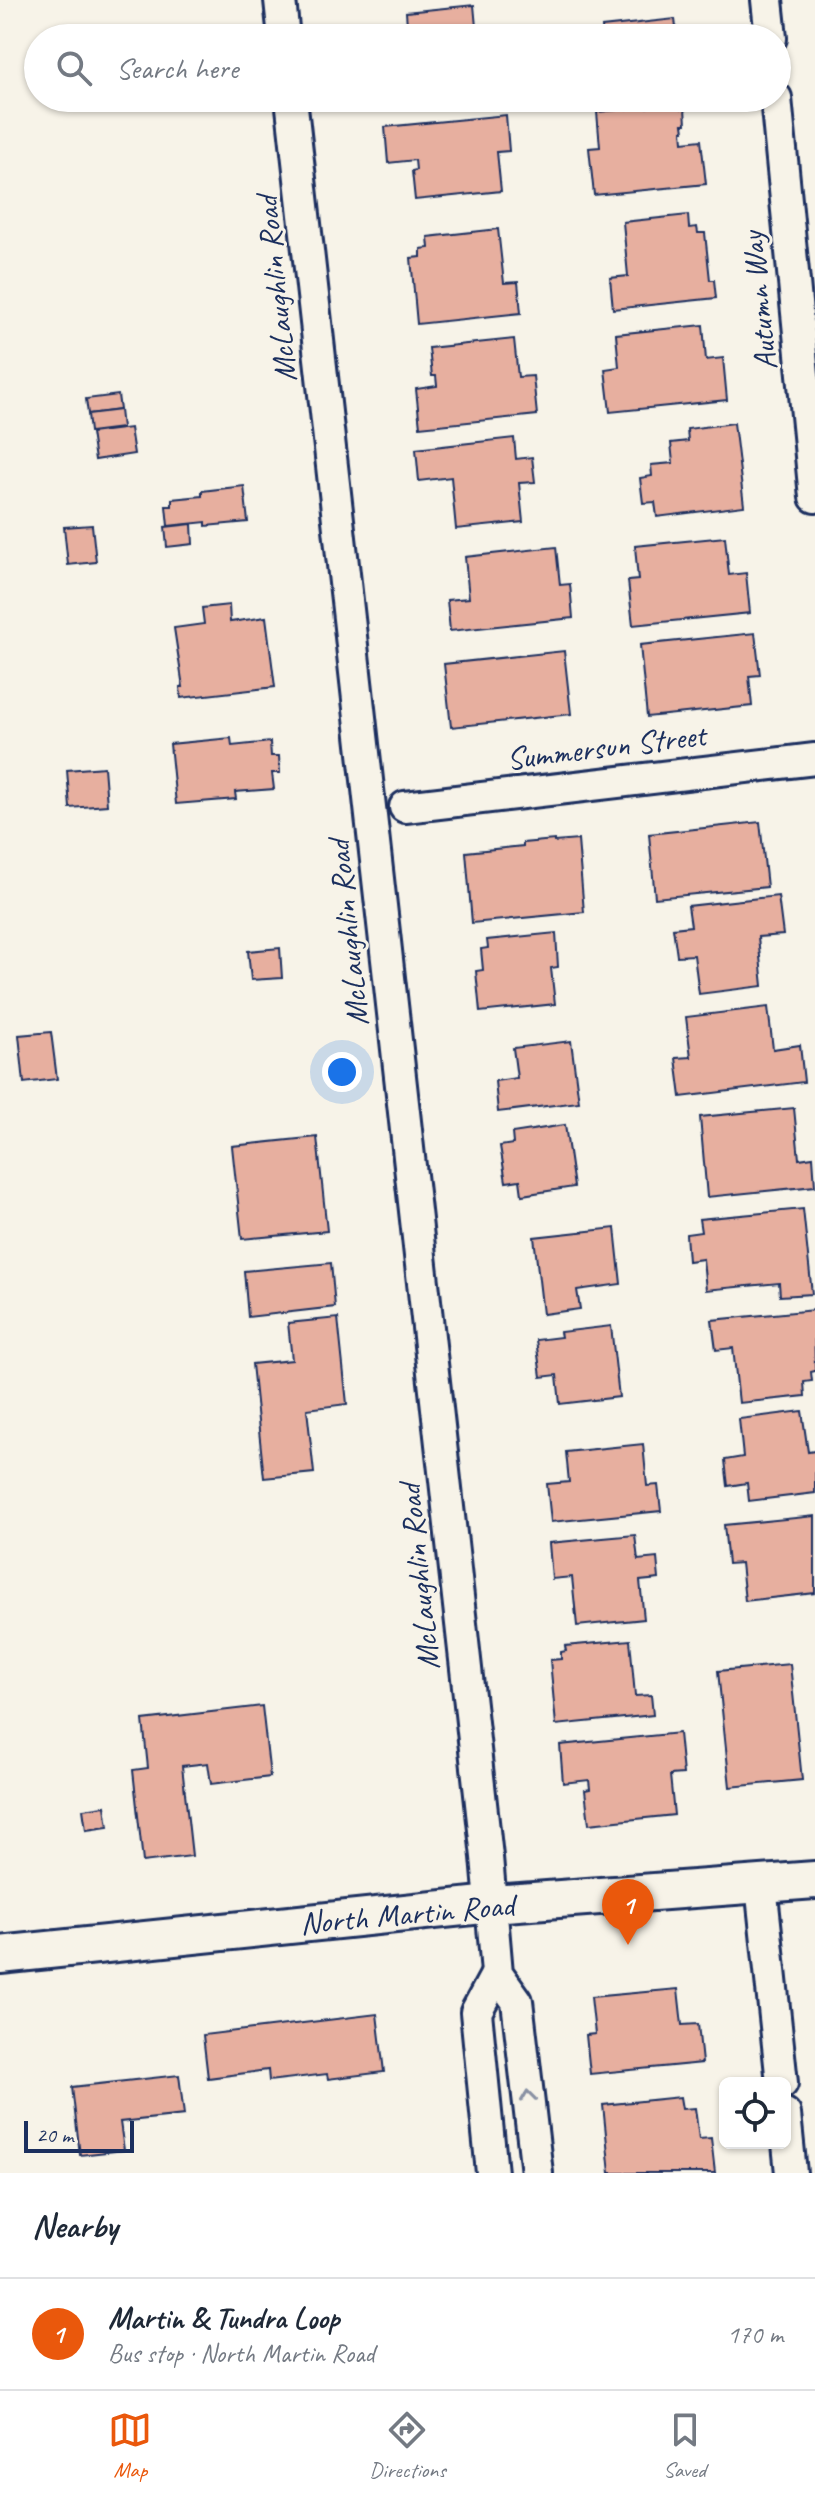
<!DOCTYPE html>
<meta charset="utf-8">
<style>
:root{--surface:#fff;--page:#f2f2f3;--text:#1f2937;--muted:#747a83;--line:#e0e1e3;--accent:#ea580c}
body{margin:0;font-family:Caveat,sans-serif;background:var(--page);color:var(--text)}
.controls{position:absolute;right:24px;bottom:24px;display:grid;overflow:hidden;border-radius:12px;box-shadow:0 2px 6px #0004}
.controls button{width:72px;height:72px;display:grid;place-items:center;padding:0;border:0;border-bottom:2px solid var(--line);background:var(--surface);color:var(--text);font:40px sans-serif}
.scale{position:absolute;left:24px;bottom:20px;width:110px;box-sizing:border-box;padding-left:8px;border:4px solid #1b2f5e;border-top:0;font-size:22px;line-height:28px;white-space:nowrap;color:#1b2f5e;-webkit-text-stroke:6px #f7f3e8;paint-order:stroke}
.you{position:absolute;left:342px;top:1072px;width:28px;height:28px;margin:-20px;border:6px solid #fff;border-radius:50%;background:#1a73e8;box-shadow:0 0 0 12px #1a73e833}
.badge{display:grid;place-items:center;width:52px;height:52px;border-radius:50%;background:var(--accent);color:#fff;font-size:26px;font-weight:700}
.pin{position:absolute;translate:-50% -66px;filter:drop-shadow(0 2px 4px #0008)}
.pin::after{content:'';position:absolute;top:42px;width:28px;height:24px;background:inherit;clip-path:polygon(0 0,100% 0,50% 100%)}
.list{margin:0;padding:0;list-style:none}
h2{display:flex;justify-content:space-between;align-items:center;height:104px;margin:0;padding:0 32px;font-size:34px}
h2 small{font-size:26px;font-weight:400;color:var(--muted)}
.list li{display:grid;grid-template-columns:52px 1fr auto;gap:24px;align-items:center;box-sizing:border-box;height:112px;padding:0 32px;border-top:2px solid var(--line)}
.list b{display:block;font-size:30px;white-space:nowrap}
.list p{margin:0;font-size:26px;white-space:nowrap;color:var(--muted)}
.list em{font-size:26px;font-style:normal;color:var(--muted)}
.icon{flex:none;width:44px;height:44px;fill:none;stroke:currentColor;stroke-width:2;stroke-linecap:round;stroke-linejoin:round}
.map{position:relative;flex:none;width:815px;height:2173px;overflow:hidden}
.search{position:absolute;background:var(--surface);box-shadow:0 2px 6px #0004;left:24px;right:24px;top:24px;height:88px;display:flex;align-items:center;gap:20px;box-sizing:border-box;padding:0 28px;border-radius:44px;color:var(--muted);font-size:30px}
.sheet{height:216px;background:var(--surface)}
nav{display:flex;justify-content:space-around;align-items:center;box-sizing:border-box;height:112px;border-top:2px solid var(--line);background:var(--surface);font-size:22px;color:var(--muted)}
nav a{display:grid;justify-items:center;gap:4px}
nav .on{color:var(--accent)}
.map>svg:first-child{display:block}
</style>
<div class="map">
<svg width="815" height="2173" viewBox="0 0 815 2173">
<rect width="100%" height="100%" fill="#f7f3e8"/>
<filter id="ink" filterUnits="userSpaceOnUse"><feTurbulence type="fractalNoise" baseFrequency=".0125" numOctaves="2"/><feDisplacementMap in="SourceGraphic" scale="16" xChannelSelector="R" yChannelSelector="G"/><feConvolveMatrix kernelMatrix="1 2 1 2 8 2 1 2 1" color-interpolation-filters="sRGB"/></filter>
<g filter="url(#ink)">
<g fill="#e7af9f" stroke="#1b2f5e" stroke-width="2">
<polygon points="474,5 477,38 408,38 406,12"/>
<polygon points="675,19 677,36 683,36 684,38 603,38 602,27"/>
<polygon points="681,104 682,109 685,108 686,124 683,124 684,131 682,131 683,142 701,140 706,184 594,195 589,148 600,147 597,112"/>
<polygon points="506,115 509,151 497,152 501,191 415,200 412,171 416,170 415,160 388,163 385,127"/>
<polygon points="688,215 689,228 697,227 698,233 705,233 710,280 714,280 716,298 613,309 610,278 628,276 623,222"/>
<polygon points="498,229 504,283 518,282 521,313 417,324 411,258 421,257 421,249 429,248 428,237"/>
<polygon points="703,325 706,360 723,358 727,400 610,412 605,369 619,367 616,334"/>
<polygon points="514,339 518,377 533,376 537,415 420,427 416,389 437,386 436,376 432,376 429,348"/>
<polygon points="118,395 120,410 88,414 86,399"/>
<polygon points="120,410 122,428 90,432 88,414"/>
<polygon points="734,423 744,506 657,517 655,502 643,503 640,478 652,476 651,465 673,463 671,443 688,441 687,429"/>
<polygon points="130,428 134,454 95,460 91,433"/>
<polygon points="514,438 516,459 532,457 535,482 519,483 523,522 456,529 451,477 419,481 416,449"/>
<polygon points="244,486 248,522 206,526 206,522 168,526 166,506 172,506 172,499 202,496 202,491"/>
<polygon points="192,524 193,544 167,547 165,527"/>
<polygon points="92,525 96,562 68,565 64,527"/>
<polygon points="725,537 729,575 746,573 750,613 633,625 628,581 638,580 635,546"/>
<polygon points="556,547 560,585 570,584 573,618 450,631 447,600 469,598 465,557"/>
<polygon points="229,605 230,622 266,617 275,687 181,698 180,687 183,687 174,628 204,624 202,608"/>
<polygon points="755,633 760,675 749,676 752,706 647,717 640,645"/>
<polygon points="564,651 571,714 451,727 444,664"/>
<polygon points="231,738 232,746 270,742 271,756 279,756 280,773 272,773 274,789 235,792 236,799 176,804 170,744"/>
<polygon points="104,767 107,805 70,808 67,770"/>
<polygon points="760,822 767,887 655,898 649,834"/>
<polygon points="554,840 554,842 578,840 584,912 472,923 466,852 523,846 523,843"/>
<polygon points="778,896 783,935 758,937 763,986 699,994 694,955 677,956 673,928 691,926 688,906"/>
<polygon points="556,933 558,967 551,968 555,1004 480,1012 476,971 483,970 481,949 488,948 487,940"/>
<polygon points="280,948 282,978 251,980 248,951"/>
<polygon points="768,1007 773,1049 800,1045 804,1082 681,1097 676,1058 691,1057 686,1017"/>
<polygon points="51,1032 57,1079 24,1083 19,1035"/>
<polygon points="571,1041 579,1102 498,1112 495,1081 517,1078 513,1048"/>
<polygon points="794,1108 799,1159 813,1157 815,1186 707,1197 700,1117"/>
<polygon points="565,1125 574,1187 522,1195 520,1180 506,1182 500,1146 513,1144 512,1133"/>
<polygon points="317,1137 327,1231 242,1239 232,1146"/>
<polygon points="803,1209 812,1294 780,1296 779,1283 706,1290 703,1259 688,1261 686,1234 701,1232 699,1219"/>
<polygon points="615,1228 621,1284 577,1290 580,1309 543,1314 534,1237"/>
<polygon points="331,1263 335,1307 248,1317 244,1271"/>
<polygon points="814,1310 815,1371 811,1372 812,1381 804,1382 805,1396 739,1403 733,1348 716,1350 712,1320"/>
<polygon points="338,1318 347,1404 307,1409 314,1473 264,1478 252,1364 292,1360 288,1323"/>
<polygon points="611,1326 619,1397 560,1404 557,1375 541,1377 536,1340 561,1337 560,1332"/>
<polygon points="802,1411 808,1452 815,1451 815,1493 749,1501 747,1483 728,1486 725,1460 743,1457 739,1419"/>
<polygon points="643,1444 647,1486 658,1485 661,1511 551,1522 547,1484 569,1482 566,1452"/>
<polygon points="815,1516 815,1593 745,1601 741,1563 728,1564 724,1525"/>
<polygon points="635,1535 638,1560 657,1558 659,1579 640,1581 644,1619 577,1626 572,1577 552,1579 549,1543"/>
<polygon points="630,1640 635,1696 651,1695 653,1715 556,1725 550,1660 561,1659 561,1652 566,1651 565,1646"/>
<polygon points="790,1664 802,1780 730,1787 718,1671"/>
<polygon points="262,1706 270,1777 211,1784 208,1763 182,1766 192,1856 143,1862 133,1770 148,1768 143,1720"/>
<polygon points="679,1733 683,1774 670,1775 674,1815 589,1824 585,1790 590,1789 589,1780 563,1783 560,1745"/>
<polygon points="105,1806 108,1827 86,1830 83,1809"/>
<polygon points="678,1989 682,2025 698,2024 702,2063 590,2074 586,2035 595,2034 591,1997"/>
<polygon points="377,2014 384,2072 328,2079 327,2074 269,2081 268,2070 208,2078 203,2035"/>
<polygon points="179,2075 184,2115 120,2122 124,2150 80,2155 72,2087"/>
<polygon points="680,2097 682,2109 695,2108 699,2139 711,2138 715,2173 610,2173 603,2105"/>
</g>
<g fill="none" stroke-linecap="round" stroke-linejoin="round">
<defs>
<g id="minor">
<polyline points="280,0 284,38"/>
<polyline points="767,0 771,38"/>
<polyline points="291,98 487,1857 497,1973 517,2001 537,2173"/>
<polyline points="776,98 815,497"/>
<polyline points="405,807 815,759"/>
<polyline points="761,1885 782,2083"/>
<polyline points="785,2114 791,2173"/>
<polyline points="492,2173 476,2012 497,1973"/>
</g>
<polyline id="tertiary" points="0,1955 492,1904 815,1880"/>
</defs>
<use href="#minor" stroke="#1b2f5e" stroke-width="36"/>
<use href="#tertiary" stroke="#1b2f5e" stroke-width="42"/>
<use href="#minor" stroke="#f7f3e8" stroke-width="30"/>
<use href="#tertiary" stroke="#f7f3e8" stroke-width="36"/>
</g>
<defs><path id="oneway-chevron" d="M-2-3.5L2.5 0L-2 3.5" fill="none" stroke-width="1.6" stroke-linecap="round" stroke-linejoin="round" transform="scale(2)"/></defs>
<use stroke="#8991a3" href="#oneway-chevron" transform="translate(528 2096) rotate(-97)"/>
</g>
<g text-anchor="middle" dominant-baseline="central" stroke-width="6" stroke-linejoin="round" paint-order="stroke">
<g font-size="32" fill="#1b2f5e" stroke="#f7f3e8">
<text transform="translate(276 289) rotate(-96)">McLaughlin Road</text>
<text transform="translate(759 301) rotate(-96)">Autumn Way</text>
<text transform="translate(606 747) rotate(-7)">Summersun Street</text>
<text transform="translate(348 933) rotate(-96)">McLaughlin Road</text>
<text transform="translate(419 1577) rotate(-96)">McLaughlin Road</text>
<text transform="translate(407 1914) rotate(-5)">North Martin Road</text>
</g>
</g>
</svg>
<div class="controls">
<button><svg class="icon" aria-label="locate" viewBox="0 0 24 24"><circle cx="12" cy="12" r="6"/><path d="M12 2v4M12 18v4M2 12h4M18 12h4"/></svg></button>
</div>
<div class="scale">20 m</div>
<div class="you"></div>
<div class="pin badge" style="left:628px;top:1945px">1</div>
<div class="search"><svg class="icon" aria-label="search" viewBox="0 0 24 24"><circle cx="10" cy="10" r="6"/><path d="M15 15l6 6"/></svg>Search here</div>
</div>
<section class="sheet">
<h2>Nearby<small></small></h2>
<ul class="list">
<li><span class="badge">1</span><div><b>Martin &amp; Tundra Loop</b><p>Bus stop · North Martin Road</p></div><em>170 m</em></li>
</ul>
</section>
<nav>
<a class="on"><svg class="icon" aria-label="map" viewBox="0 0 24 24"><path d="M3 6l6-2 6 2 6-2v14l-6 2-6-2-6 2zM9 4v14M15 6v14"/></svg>Map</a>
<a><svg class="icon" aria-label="directions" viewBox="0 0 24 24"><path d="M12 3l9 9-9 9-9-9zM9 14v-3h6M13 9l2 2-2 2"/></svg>Directions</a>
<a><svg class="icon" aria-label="saved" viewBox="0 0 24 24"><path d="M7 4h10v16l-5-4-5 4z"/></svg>Saved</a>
</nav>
